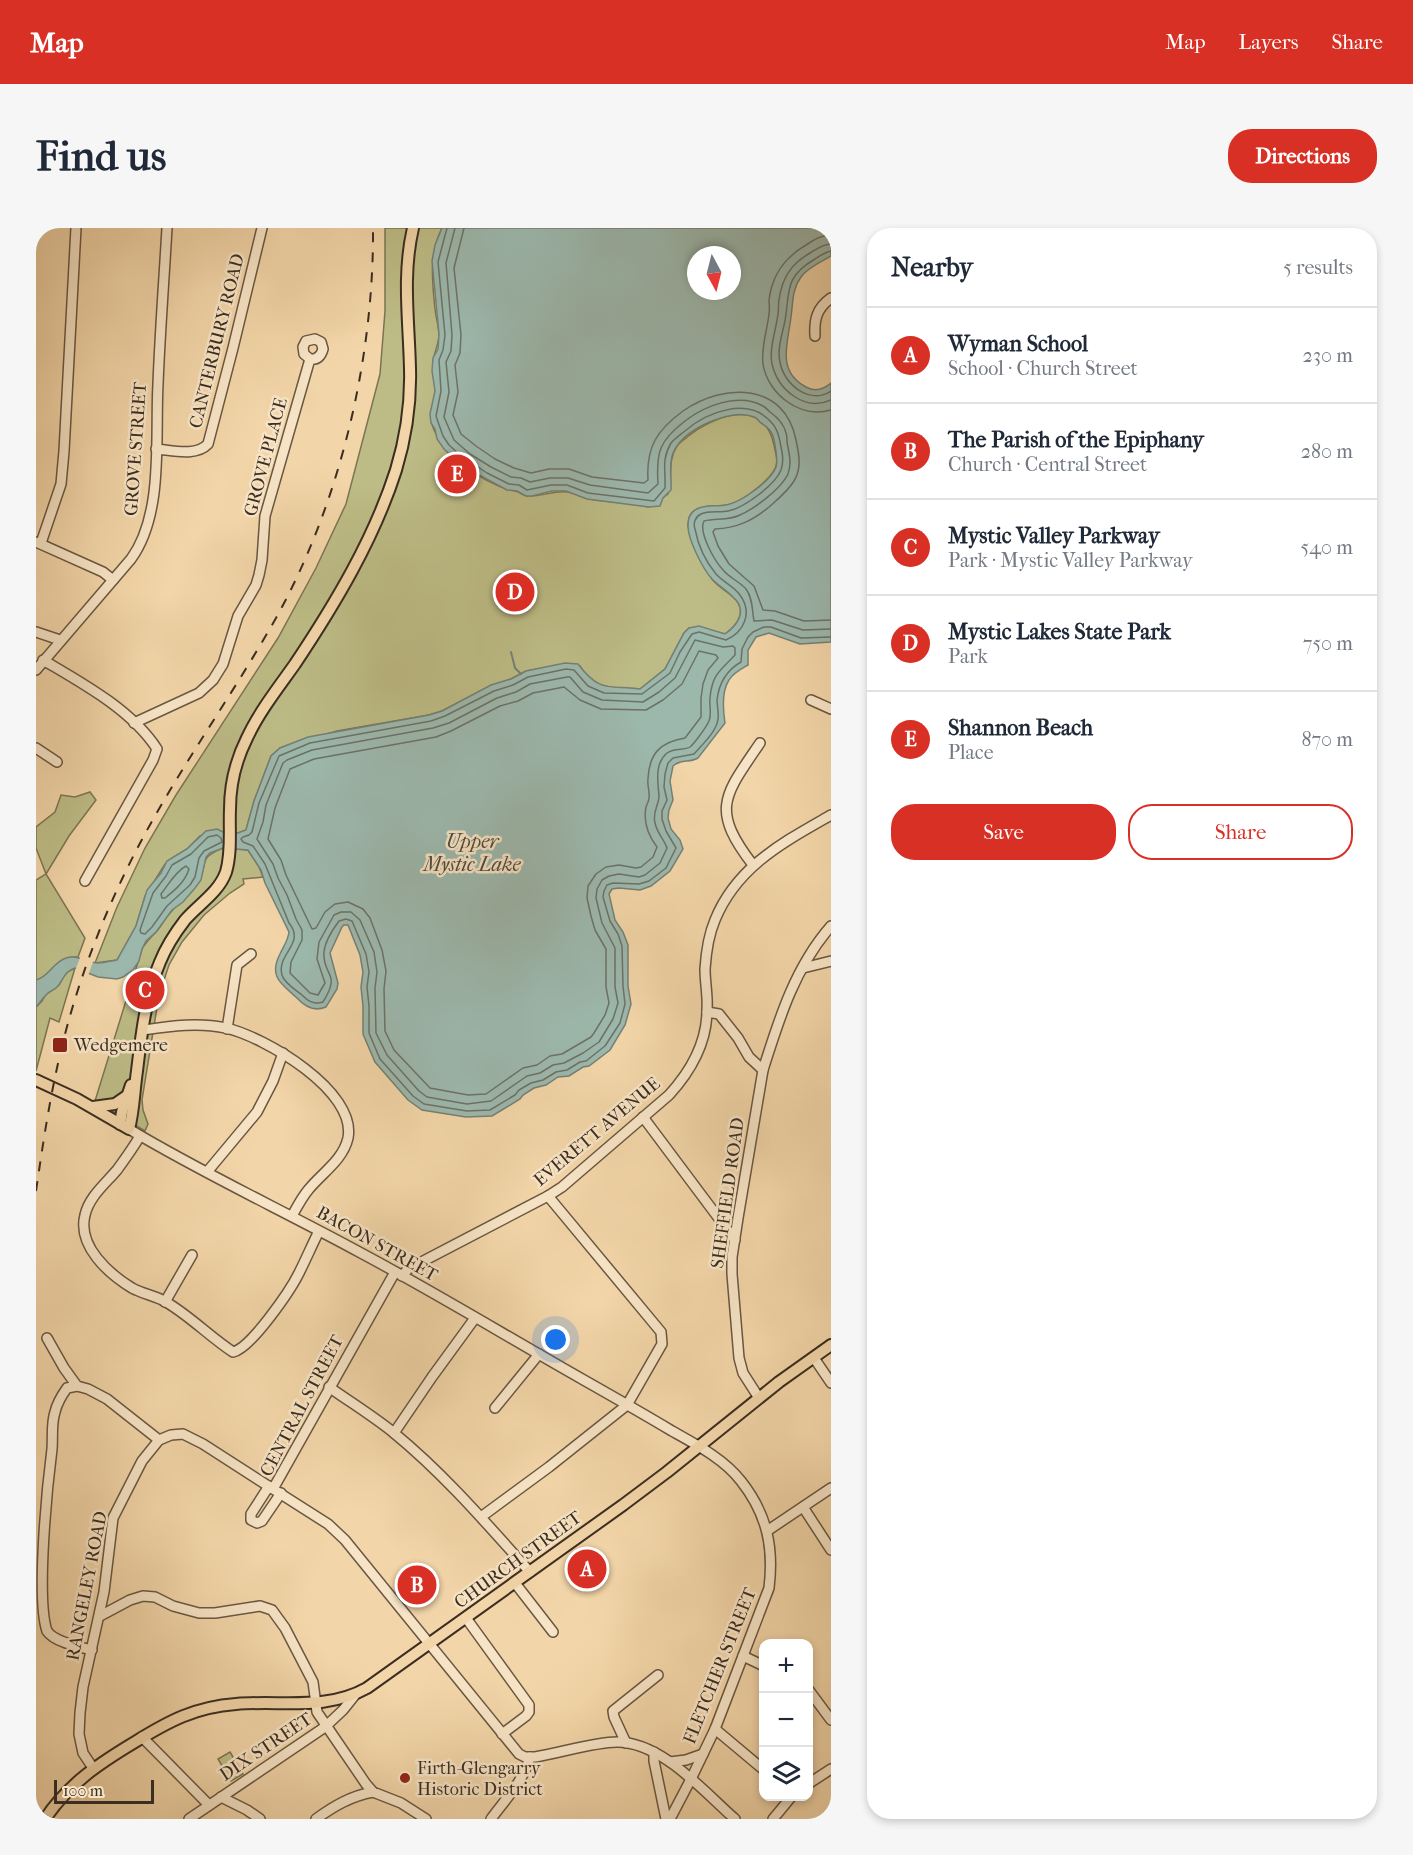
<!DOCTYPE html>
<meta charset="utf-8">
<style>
:root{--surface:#fff;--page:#f6f6f7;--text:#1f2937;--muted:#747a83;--line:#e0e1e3;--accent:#d93025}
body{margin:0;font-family:"IM FELL French Canon",serif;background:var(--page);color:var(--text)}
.controls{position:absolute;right:18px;bottom:18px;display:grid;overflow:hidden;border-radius:12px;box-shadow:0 3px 9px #0003}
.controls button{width:54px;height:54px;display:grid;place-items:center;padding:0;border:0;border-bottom:2px solid var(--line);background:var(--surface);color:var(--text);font:30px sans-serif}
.compass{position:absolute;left:651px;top:18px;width:54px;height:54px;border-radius:50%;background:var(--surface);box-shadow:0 3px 9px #0003;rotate:173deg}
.scale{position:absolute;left:18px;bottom:15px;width:100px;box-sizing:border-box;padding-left:6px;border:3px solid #3b2d20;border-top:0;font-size:16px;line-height:21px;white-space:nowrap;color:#3b2d20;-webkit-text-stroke:4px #f7e4c6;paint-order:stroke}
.you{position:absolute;left:520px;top:1112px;width:21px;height:21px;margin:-15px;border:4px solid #fff;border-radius:50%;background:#1a73e8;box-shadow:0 0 0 9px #1a73e833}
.badge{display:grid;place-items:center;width:39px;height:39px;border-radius:50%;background:var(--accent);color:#fff;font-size:20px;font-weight:700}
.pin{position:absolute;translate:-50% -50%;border:3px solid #fff;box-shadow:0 2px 6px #0006}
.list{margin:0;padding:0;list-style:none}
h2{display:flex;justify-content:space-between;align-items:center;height:78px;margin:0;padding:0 24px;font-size:26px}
h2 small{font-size:20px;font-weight:400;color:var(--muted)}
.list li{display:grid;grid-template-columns:39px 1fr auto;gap:18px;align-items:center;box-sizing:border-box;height:96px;padding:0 24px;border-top:2px solid var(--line)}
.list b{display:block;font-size:22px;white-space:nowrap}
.list p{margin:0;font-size:20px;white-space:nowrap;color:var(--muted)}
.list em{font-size:20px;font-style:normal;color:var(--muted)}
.actions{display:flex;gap:12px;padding:18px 24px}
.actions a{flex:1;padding:14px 0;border:2px solid var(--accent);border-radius:24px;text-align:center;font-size:21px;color:var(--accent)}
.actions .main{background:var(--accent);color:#fff}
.icon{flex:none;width:33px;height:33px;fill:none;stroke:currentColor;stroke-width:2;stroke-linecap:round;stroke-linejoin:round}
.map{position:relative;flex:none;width:795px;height:1591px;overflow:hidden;border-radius:24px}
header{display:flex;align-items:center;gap:36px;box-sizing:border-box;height:84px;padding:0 30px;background:var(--accent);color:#fff}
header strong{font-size:28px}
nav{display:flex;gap:33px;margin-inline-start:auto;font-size:21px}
.intro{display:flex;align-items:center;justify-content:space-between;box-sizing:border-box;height:144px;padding:0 36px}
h1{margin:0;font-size:42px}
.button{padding:15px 27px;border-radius:24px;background:var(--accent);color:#fff;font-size:21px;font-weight:700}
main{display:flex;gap:36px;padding:0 36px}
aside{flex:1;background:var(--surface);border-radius:24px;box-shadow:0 3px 9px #0003}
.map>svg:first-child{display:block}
</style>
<header>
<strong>Map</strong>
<nav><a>Map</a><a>Layers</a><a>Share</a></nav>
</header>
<div class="intro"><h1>Find us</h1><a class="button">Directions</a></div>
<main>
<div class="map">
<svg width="795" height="1591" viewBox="0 0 795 1591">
<rect width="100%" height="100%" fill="#f2d5a8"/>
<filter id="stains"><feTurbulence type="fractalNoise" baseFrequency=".00333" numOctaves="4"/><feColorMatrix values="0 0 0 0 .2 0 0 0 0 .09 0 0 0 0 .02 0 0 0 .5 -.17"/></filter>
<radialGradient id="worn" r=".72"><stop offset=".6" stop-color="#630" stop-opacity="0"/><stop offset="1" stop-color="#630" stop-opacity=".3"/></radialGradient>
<g fill="#bdbc86" stroke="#7c7453" stroke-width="1.5">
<path d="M349,0h57c-13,26 -10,53 -7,81 1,9 4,18 4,27 -1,10 -5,17 -6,26 -1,11 3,21 2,32 -1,9 -6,18 -4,27 8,32 52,63 84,70 4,1 8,4 12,5 14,1 27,-6 41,-4 8,1 14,6 22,7 19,3 39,4 59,8l19,-13c5,-16 -1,-33 9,-48 3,-4 7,-6 10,-9 27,-22 77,-40 87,8 1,6 3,11 3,17 -1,15 -33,38 -46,42 -14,5 -44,-4 -43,22 0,5 20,48 24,53 6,8 15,12 21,18 15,13 5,28 -8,37l-13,-3 -23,-3 -5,5 -19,36 -25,20c-25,-3 -45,4 -60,-23l-28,1 -26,4 -15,8 -20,7 -49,25 -13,4 -92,16 -57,17 -9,8 -17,45 -8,29 -8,3 -15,-1 -23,4 -13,13 -15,9 -7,6 -20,32 -9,30 -19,34 -22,3 22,-56 28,-59 31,-53 102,-157 38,-70 30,-64 34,-130 5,-63z"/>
<path d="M54,564l6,8 -27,36 -23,38 39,64 -7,19c-23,-1 -24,19 -42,23v-100l10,-6 -10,-26v-21l19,-15 6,-17 14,2z"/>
<path d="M187,620l25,2 11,17 4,10 -20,2 1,5 -14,9 -26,22 -22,27 -13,23 -10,30 -17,105 1,10 5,14 -3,7 -50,-30 47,-152c4,-7 9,-12 15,-18 5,-6 8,-13 14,-19 8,-10 19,-16 26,-28 13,-19 -2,-25 26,-36z"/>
<polygon points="39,740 23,794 14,790 0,843 0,779 6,773 10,766 23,757 29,745"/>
<polygon points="194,1524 207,1546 195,1553 182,1531"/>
</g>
<path fill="#9cb8ad" stroke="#758075" stroke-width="1.5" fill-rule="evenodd" d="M406,0h389v28c-10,6 -24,12 -30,21 -9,12 -8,26 -10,40 -3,26 -15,54 15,70 9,5 18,2 25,-4v259l-31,2 -31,-11 -13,4 -8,13v15c-7,4 -15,8 -19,15 -8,12 -6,30 -4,43l-27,35c-8,5 -18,1 -25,8l-3,15 3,19 -4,10 -1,8 3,11 9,11 3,9 -13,22 -19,15 -11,4 -21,-2 -7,1 -3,5 6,26 8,12 5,13v41l3,18 -6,21 -15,25 -21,16 -6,1 -14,9 -11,1 -12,8 -12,3 -11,7 -3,4 -28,17 -26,1 -44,-7 -14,-10 -33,-38 -12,-28v-28l-2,-19 2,-15 -3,-17 -12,-30h-4l-2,2 -12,26 8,30 -1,6 -11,18c-12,5 -21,0 -29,-9 -15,-14 -29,-21 -17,-44 3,-7 8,-13 9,-22l-24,-49 -4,-13 -13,-20 -25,-2 -13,5 -4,4 -5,23 -6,8 -12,14 -11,8 -16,22 -10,9 -4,8 -3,12 -6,9 -10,7 -6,2 -19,-2 -23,-9c-11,4 -10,9 -17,18 -3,4 -9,5 -12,9 -4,4 -6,8 -10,12v-27c13,-3 17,-18 30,-22 12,-4 21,5 32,5 6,0 13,-2 19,-3l19,-34 11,-36 14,-17 6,-12 20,-12 19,-18 11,-2 6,3 15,1 8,-3 8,-29 17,-45 9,-8 28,-11 121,-22 13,-4 49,-26 20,-6 15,-8 39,-8 13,1c22,29 30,21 62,25l25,-20 19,-36 5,-5 10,-2 26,8c13,-9 23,-24 8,-37 -6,-6 -14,-11 -21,-18 -9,-10 -24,-39 -24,-53 0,-6 2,-13 7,-16 9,-6 21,-3 31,-5 14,-2 45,-24 50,-38 2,-7 -1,-24 -3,-31 -2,-6 -7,-10 -12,-13 -4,-3 -2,-4 -7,-6 -22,-9 -64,10 -77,29 -10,14 -5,28 -6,44l-8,8 -3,8 -11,1 -62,-8 -21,-8h-14l-20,5h-6l-9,-5 -10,-1 -28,-15 -23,-15 -12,-11 -7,-10 -2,-10 -4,-6 -1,-9 5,-23 -3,-20 1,-13 5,-9 1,-15 -7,-73 3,-16zM660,27h36v36h-36z"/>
<polygon fill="#f2d5a8" points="45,727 58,731 52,748 39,743"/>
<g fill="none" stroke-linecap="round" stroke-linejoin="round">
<g stroke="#6c7266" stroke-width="1.5">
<path d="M411,0l-9,34 7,73 -2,15 -4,10 2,31 -5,25 7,20 6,9 11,10 27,18 22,11 10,1 8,5 24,-5h16l21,8 66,8 11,-13c1,-17 -4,-28 6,-45 4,-5 9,-8 14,-12 22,-19 63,-35 86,-9 8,8 9,20 11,30 1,5 1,12 -1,18 -6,15 -37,38 -53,41 -8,2 -19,-1 -27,3 -6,3 -8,9 -6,15 3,16 11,33 21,45 7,8 19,13 24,21 13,18 4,37 -14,45l-27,-8 -7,2 -12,18 -10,21 -28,21 -38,-1 -16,-7 -14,-16 -8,-1 -38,8 -15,8 -19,6 -49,25 -14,5 -121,22 -31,13 -20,47 -7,29 -3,3 -6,2 -2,2 2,3 10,4 12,18 24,59c17,21 -13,31 -7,52 2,8 14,15 20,20 6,6 12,10 21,7 19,-30 -1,-26 1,-50 1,-11 9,-23 15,-31l7,-2 6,2 14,33 3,18 -2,15 2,19v27l11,26 33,37 11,8 43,7 23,-1 25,-15 4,-5 12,-7 12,-3 13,-8 11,-2 13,-8 6,-1 19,-15 15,-23 5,-19 -2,-18 -1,-40 -4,-12 -8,-13 -7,-24 1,-6 3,-6 6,-2 26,1 10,-3 17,-13 10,-20 -10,-17 -4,-12v-8l5,-11 -3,-13 1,-13 3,-11 5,-5 21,-4c8,-9 23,-23 24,-35 1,-6 -1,-13 -1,-19 2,-18 10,-30 24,-38l1,-13 6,-12 5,-5 11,-5h7l30,11 30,-1"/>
<path d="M419,0l-9,35 6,72 -1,16 -5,11 3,30 -5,25 10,23 16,14 21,13 20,10 10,1 9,4 20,-4h18l22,7 58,8 10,-9c-2,-32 1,-43 27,-63 19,-15 54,-29 78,-15 2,1 5,4 7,6 7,5 14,12 16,21 1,2 1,7 1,9 2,11 5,21 1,32 -7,15 -34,35 -48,41 -12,6 -24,3 -36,6 -6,11 11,41 20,50 6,7 16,11 22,18 7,9 6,22 8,32l18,-1 31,10 28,-1"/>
<path d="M428,0l-10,40 7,67 -1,18 -5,12 3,27 -5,23 8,19 15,12 19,13 19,9 17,5 18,-4h20l23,8 52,6 4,-3c-2,-33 9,-50 35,-69 42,-29 102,-28 113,29 3,14 6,28 -2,41 -6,10 -16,18 -25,26 -17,14 -32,21 -54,22l-2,3 5,14 11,18 25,22 9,24 12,1 29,10 27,-1"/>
<path d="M795,7c-10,0 -17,5 -25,10 -22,13 -34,30 -37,55 0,5 1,9 0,14 -2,17 -8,33 -6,50 5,31 38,55 68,46"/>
<path d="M795,16c-8,0 -14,5 -21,9 -19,11 -28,25 -31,47 -1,5 0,9 -1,14 -2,16 -9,34 -6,50 6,26 33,48 59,36"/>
<path d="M795,23c-6,1 -11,5 -16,8 -31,18 -25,32 -30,62 -3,14 -8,28 -5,41 4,23 30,43 51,29"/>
<path d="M659,412l28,7 10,-1 2,2v7c-15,16 -23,19 -25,43 -1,8 2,16 -1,23 -2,5 -15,23 -19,26 -6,4 -15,0 -23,6 -13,11 -9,29 -8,43 0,9 -7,16 -4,27 2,10 9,16 12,25l-7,15 -15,12 -6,2 -20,-3 -10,2 -7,4 -5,9 -1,9 6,25 13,25v39l3,16 -5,16 -14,23 -16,11 -19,10 -11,2 -13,8 -13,3 -36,25 -24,3 -40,-7 -8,-6 -32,-36 -11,-22 -1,-45 2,-16 -3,-20 -14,-32 -9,-8h-10l-7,3 -15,27 -2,17 8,24 -7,12 -8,-2 -20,-20 1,-11 11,-22v-10l-6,-11 -9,-24 -9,-17 -5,-14 -16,-25 6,-17 3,-17 17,-42 4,-3 25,-10 121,-22 16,-5 48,-25 19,-6 14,-8 37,-7h3l13,15 19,8 41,2 16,-10 16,-14z"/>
<path d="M663,423l17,4 2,3 -10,12 -5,14 -2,14v19l-16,21c-25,4 -36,16 -37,41 -1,6 2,13 1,19 0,3 -2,6 -3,9 -3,15 2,28 11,40l-4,10 -12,10 -5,1 -17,-3 -13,2 -10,7 -8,12 -1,12 4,18 4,14 11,19v38l3,16 -4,12 -11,18 -3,4 -29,17 -12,2 -13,9 -14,3 -37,26 -18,1 -38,-7 -36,-38 -9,-19 -1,-42 2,-18 -4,-21 -12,-32 -7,-9 -15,-7 -13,2 -10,8 -9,16 -4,1 -26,-54 -5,-15 -13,-21 7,-31 15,-39 24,-10 122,-22 15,-6 49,-25 18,-5 15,-8 31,-6 16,13 21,9 45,1 17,-10 19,-16z"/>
<polygon points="181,607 185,610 186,614 168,623 163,630 159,649 154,657 131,678 116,699 109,706 105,705 104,702 117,665 130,648 136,637 155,626 172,609"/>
<path d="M150,638l3,3c-4,13 -14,21 -24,29h-3l-1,-4c7,-9 15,-23 25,-28z"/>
</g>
<polyline stroke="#758075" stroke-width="2" points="475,424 479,440 485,446"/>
<defs>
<g id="minor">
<path d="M779,108c-1,-17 2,-28 16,-38"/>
<path d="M120,221c15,1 40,8 52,-5l25,-96 29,-120"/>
<polyline points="0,314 67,344 77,352"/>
<polyline points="5,315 25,256 28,223 40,0"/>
<polyline points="0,404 24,412"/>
<path d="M7,432c39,23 89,50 114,89l-4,11 -68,121"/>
<path d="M0,442l95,-111c33,-45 24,-121 27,-175 2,-52 6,-104 9,-156"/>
<polyline points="775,472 795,481"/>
<path d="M98,495l65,-30 14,-13 10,-16 15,-48 18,-31 3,-10 3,-15 3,-44 45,-157 -6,-5 -1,-7 3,-6 9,-2 6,3 2,7c-2,7 -6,11 -13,10"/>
<polyline points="0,520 21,534"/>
<path d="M717,637c-43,-56 -29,-69 7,-122"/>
<polyline points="767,740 795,733"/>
<polyline points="671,784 683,786 702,810 713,829 727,842 702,990 696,1029 696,1046 703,1130 707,1145 723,1170"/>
<polyline points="191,801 201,737 215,726"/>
<path d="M107,802c28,-4 55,-8 83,-2 39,9 131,63 122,110 -5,22 -26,35 -39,51 -7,8 -12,18 -17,27"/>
<path d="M727,842c16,-51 32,-103 68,-144"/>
<polyline points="607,889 699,1012"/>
<path d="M93,901c75,45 155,82 232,124 75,40 147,84 221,126 30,17 60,34 90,52 25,14 52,28 69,50 26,33 33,66 28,107l-54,141 -24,50 -21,40"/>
<path d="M104,908c-7,12 -15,23 -23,34 -12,14 -28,27 -32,45 -8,31 24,59 47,73 11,6 24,8 34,14 24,14 44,35 67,50 18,-4 57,-61 66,-79 7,-14 13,-28 20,-42"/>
<polyline points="171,944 221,884 237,853 247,825"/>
<path d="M359,1044l-122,217 55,35 17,16 174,214 6,3h10c25,-4 59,-15 82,-15 45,0 87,50 118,77"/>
<path d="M366,1048l6,-7 140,-73 14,-9 107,-92c21,-23 38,-52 38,-85 1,-14 -2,-27 -2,-41 1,-15 4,-35 10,-49 22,-54 69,-78 116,-105"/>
<polyline points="129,1074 156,1027"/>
<polyline points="11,1110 28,1140 41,1158 52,1161 71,1171 123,1212"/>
<polyline points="778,1130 795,1155"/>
<path d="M41,1158l-10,2c-5,7 -10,15 -12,24 -4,12 -2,25 -3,37 -5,39 -16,150 -5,182 7,11 32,16 45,19"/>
<path d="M293,1159c21,15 44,29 65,46 50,41 93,91 136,139"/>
<polyline points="459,1180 503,1126"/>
<polyline points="358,1205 396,1149 439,1090"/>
<polyline points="233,1258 215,1286 215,1292 221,1295 226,1293 245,1265"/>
<polyline points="767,1279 795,1322"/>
<polyline points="445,1289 513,1239 591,1177 626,1116 625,1104 512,968"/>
<polyline points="731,1303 795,1260"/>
<polyline points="479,1355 517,1404"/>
<polyline points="64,1388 94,1372 107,1368 119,1369 137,1378 163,1385 179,1385 224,1378 236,1382 249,1400 277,1454 281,1484 330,1556 337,1564 365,1575 390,1591"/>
<polyline points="430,1390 493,1477 493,1484 490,1488 466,1506"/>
<polyline points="707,1428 728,1438"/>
<polyline points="772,1461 795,1492"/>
<polyline points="679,1501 728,1542"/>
<polyline points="106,1509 173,1577"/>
<polyline points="590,1515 578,1489 577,1483 622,1447"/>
<polyline points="618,1524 618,1533 630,1591"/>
<polyline points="634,1534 650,1532 667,1526"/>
<polyline points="57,1540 47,1525 43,1506 44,1485 47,1459 68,1364 77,1290 106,1233 123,1212 135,1207 147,1206 167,1216 237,1261"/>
<polyline points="772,1556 795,1541"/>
<polyline points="185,1569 211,1582 224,1591"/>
<polyline points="153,1591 289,1499 307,1482 319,1467"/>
<path d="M280,1591c18,-13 35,-23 57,-27"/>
<path d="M455,1591c14,-19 33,-39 39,-62"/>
<polyline points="737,1591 756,1568"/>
</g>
<g id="major">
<path d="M0,852l41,19 52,30c5,-19 5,-38 8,-58 4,-34 9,-77 23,-109 6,-15 15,-29 25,-42 14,-16 34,-28 41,-48 6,-20 3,-43 4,-63 0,-25 6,-49 17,-71 12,-26 31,-50 48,-74 40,-60 79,-125 101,-194 10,-33 15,-66 14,-101 -1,-48 -8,-94 3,-141"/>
<polyline points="57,879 79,876 92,867"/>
<polyline points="84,896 86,884 95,857"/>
<path d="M9,1591c23,-35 55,-56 90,-77 34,-21 60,-35 101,-38 45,-4 90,7 131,-16l256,-183 44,-33 112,-90 52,-37"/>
</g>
</defs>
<use href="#minor" stroke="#695742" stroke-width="12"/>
<use href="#major" stroke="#3b2d20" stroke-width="14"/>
<use href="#minor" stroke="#f7e4c6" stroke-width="9"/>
<use href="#major" stroke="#f2d5a8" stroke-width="10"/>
<path stroke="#3b2d20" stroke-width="2" stroke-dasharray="10 10" stroke-linecap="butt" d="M0,963c6,-41 12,-82 21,-123 14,-66 37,-130 66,-191 43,-91 104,-172 153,-259 64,-115 98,-259 97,-390"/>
</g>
<g fill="#8f2418" stroke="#f7e4c6" stroke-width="2">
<rect x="16" y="809" width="16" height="16" rx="3"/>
<circle cx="369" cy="1550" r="6"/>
</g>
<g text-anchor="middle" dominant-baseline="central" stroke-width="5" stroke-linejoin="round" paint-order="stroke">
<g font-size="18" fill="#3b2d20" stroke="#f7e4c6">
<text transform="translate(181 113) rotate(-76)">CANTERBURY ROAD</text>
<text transform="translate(100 221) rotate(-86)">GROVE STREET</text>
<text transform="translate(230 229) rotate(-75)">GROVE PLACE</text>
<text transform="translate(561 904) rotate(-40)">EVERETT AVENUE</text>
<text transform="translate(692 965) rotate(-82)">SHEFFIELD ROAD</text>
<text transform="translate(341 1016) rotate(29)">BACON STREET</text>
<text transform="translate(266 1178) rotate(-62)">CENTRAL STREET</text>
<text transform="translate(482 1332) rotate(-36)">CHURCH STREET</text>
<text transform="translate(51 1358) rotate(-79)">RANGELEY ROAD</text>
<text transform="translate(684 1438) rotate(-68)">FLETCHER STREET</text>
<text transform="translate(230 1519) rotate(-34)">DIX STREET</text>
</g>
<g font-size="18" fill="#3b2d20" stroke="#f7e4c6" text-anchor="start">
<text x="38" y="817">Wedgemere</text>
<text x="381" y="1540">Firth-Glengarry<tspan x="381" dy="21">Historic District</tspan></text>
</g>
<g font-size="20" font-style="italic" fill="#4e493c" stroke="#f7e4c6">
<text x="436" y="613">Upper<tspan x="436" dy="23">Mystic Lake</tspan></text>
</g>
</g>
<rect width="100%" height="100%" filter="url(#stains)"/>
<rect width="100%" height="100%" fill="url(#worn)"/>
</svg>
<div class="controls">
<button>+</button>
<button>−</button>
<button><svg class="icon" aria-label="layers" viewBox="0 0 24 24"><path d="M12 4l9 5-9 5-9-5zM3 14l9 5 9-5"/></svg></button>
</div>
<svg class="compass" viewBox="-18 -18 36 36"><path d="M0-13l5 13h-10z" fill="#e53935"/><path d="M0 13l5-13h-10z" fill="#747a83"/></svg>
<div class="scale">100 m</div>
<div class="you"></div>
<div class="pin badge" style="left:551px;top:1341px">A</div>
<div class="pin badge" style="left:381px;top:1357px">B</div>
<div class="pin badge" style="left:109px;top:762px">C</div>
<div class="pin badge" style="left:479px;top:364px">D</div>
<div class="pin badge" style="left:421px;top:246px">E</div>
</div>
<aside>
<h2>Nearby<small>5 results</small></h2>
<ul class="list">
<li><span class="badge">A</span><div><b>Wyman School</b><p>School · Church Street</p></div><em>230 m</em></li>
<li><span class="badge">B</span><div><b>The Parish of the Epiphany</b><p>Church · Central Street</p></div><em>280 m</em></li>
<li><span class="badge">C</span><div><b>Mystic Valley Parkway</b><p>Park · Mystic Valley Parkway</p></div><em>540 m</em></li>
<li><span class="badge">D</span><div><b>Mystic Lakes State Park</b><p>Park</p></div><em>750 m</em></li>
<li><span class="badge">E</span><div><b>Shannon Beach</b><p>Place</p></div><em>870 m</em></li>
</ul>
<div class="actions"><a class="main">Save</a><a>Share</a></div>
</aside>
</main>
